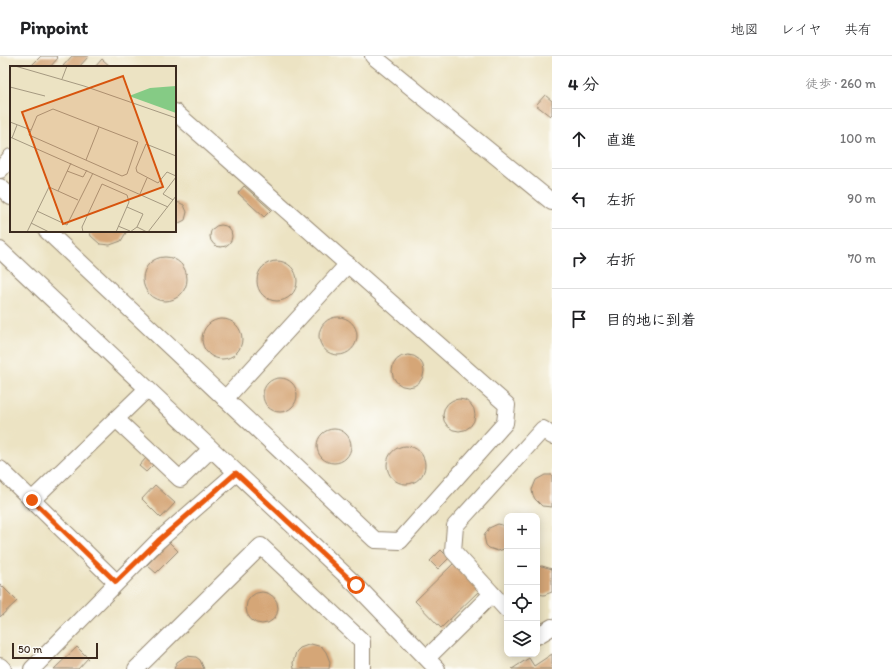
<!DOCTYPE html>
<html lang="ja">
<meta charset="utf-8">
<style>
:root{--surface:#fff;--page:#f6f6f6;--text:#202124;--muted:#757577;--line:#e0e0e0}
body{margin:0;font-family:Itim,"Klee One",sans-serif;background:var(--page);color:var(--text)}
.controls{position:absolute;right:12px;bottom:12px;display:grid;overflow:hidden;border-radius:8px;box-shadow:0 2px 10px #0003}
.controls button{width:36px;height:36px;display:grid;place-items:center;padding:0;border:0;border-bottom:1px solid var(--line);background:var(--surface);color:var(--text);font:20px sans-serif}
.scale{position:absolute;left:12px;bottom:10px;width:86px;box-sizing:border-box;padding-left:4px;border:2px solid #3b2a1e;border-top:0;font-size:11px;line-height:14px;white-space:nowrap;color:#3b2a1e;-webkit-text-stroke:3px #fdfcf7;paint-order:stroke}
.stop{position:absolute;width:12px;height:12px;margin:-9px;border:3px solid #ea580c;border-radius:50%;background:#fff}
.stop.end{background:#ea580c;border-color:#fff;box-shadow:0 1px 4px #0008}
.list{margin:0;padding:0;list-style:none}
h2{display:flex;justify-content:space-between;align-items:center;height:52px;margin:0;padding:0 16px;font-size:17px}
h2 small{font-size:13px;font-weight:400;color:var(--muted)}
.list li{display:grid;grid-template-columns:26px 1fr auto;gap:12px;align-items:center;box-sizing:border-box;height:60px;padding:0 16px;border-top:1px solid var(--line)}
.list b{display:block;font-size:15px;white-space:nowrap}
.list em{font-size:13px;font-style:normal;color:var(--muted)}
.icon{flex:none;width:22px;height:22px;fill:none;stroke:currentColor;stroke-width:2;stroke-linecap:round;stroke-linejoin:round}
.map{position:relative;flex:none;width:552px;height:613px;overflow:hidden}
header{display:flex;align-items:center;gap:24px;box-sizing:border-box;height:56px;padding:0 20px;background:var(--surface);border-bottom:1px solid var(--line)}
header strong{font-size:19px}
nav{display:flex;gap:22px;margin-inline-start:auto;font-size:14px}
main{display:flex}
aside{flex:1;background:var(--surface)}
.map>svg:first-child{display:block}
</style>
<header>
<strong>Pinpoint</strong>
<nav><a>地図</a><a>レイヤ</a><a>共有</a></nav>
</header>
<main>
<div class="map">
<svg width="552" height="613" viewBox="0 0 552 613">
<rect width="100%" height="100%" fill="#fdfcf7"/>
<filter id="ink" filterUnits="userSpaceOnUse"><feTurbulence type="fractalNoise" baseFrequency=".025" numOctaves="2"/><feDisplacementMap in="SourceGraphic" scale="8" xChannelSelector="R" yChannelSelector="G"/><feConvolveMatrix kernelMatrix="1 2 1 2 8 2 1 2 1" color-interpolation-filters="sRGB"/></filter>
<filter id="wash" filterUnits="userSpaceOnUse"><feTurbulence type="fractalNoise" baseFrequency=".012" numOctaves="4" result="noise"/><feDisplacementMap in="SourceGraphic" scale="16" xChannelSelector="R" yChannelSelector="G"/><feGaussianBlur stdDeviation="0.9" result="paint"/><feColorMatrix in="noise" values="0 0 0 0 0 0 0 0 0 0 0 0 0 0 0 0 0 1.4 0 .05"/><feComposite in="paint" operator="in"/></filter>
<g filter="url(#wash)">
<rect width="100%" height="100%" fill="#ece3c3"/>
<g id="blocks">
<g fill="#d5a677">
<polygon points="41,0 56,0 58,2 50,11 32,11 31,10"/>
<polygon points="72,0 88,0 88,1 79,11 65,11 63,10"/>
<polygon points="102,3 111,11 95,11"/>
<polygon points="545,39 552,45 552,58 550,60 536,49"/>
<polygon points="244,130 271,154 264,161 238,137"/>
<polygon points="175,146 180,147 184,149 187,156 185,164 177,168 175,167"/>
<circle cx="221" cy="180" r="11"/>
<polygon points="89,175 127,175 121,185 110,189 100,188 91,180"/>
<circle cx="165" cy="223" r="22"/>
<circle cx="277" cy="225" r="20"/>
<circle cx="338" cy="280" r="19"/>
<circle cx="222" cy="283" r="20"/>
<circle cx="408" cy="315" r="16"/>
<circle cx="280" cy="339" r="17"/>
<circle cx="459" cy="359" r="16"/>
<circle cx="334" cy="390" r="17"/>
<circle cx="406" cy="409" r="19"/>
<polygon points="146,402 153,409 146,416 139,410"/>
<polygon points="545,419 552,419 552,451 542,450 535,443 533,439 532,434 536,424"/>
<polygon points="155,429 175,447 161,462 142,443"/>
<polygon points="498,468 502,469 507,472 507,492 498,495 489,492 486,489 484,480 489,472"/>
<polygon points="169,486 178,495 156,517 147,509"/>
<polygon points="441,494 449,502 438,513 430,505"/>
<polygon points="454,507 480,534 441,572 415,545"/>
<polygon points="542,510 552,513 552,536 544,539 537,538 537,511"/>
<polygon points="0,528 17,545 0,561"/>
<circle cx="262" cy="552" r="16"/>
<polygon points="311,588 322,591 326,596 330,606 329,613 294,613 293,607 296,596 300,592"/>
<polygon points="77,591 88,602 78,613 54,613"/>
<polygon points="552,598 552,613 512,613 529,602 534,610"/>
<polygon points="186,600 196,601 200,604 204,613 174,613 177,606"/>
</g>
</g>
</g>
<g filter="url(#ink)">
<use href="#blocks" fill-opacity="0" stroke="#948670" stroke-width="1"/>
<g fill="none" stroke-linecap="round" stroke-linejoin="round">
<defs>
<g id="minor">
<polyline points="373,0 552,146"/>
<polyline points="0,114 11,101"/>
<polyline points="0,131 11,141"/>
<polyline points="47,175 375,484 400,485 505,367 507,349 175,56"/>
<polyline points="0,194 356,529 437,613"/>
<polyline points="225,343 348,208"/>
<polyline points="116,363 180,423 211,393"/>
<polyline points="0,413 32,444 147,333"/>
<polyline points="32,444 116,526"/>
<polyline points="507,554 453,495 455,470 543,373 552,380"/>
<polyline points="537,580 552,571"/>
<polyline points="427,602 492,538"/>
<polyline points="0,610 3,613"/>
<polyline points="32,613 158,485 236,417"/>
<polyline points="136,613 261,490 362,585 362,613"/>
</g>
</defs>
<use href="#minor" stroke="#948670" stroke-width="18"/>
<use href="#minor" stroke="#fff" stroke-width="16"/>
</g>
</g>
<g fill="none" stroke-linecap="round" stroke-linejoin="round" filter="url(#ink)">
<polyline stroke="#ea580c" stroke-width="5" points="32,444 116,526 158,485 236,417 356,529"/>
</g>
<g transform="translate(10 10)">
<rect width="166" height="166" fill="#ece3c3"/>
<path d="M166,20v27l-47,-17 21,-8z" fill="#85cb85"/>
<path fill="none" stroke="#a59981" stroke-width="1" d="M5,0l69,20 92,32M52,13l5,-13M0,21l35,9M43,43l85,33 -11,32 -5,2 -93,-41 8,-19zM0,56l21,8M0,71l158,70M2,72l5,-13M166,90l-30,-12 -10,24 1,4 21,11 9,-11 9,4M76,94l13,-33M57,105l16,6 4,-7M48,125l20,9M130,128l7,-16M163,134l-10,-6 13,-17M117,141l16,7 -6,13M27,145l30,14 26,-52M21,157l18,9M108,160l12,5M17,166l22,-45 9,4 13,-28M73,166l-1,-5 20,-43 25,11 2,7 -13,30M120,166l7,-5 10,5M138,166l28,-36"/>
<path fill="#d7540e" fill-opacity="0.15" stroke="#d7540e" stroke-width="2" d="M113,10l40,111 -100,37 -41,-112z"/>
<rect width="166" height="166" fill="none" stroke="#3b2a1e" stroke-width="2"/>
</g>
</svg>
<div class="controls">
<button>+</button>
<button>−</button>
<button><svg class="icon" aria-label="locate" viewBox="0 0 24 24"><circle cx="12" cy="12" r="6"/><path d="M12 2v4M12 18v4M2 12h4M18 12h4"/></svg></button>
<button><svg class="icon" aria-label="layers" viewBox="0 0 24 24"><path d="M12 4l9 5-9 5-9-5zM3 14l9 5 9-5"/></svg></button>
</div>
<div class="scale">50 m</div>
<div class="stop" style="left:356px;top:529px"></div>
<div class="stop end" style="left:32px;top:444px"></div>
</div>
<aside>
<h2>4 分<small>徒歩 · 260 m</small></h2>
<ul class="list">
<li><svg class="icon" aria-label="ahead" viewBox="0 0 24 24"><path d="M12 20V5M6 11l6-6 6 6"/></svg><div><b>直進</b></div><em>100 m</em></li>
<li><svg class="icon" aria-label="left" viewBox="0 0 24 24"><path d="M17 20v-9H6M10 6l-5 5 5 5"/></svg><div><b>左折</b></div><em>90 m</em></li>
<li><svg class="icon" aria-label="right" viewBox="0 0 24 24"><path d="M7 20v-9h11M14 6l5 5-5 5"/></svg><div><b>右折</b></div><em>70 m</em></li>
<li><svg class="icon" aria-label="arrive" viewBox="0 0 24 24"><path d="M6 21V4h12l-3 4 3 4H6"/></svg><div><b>目的地に到着</b></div></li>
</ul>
</aside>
</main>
